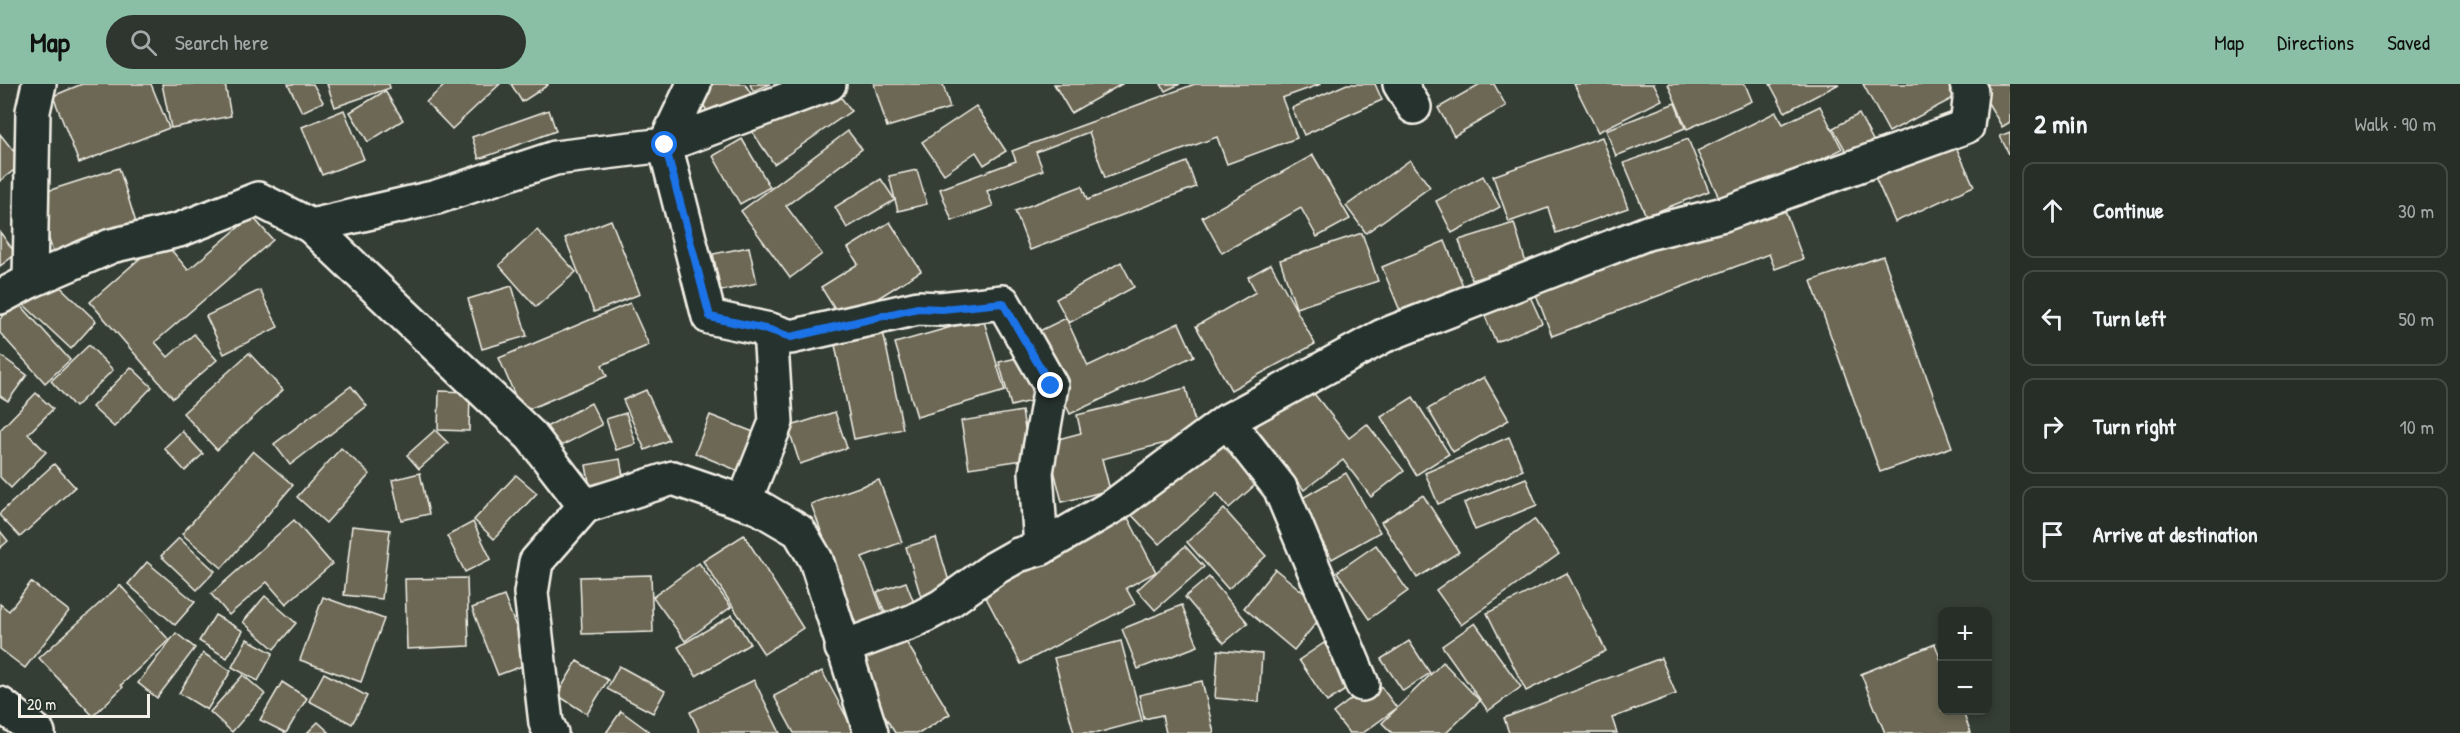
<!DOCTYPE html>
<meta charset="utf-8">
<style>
:root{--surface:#272e28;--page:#2f3630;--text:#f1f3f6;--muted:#a4a8a8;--line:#434a45;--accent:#8abfa5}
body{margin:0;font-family:"Patrick Hand",sans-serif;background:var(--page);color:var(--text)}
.controls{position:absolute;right:18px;bottom:18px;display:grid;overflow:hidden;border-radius:12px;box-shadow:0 3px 9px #0003}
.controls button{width:54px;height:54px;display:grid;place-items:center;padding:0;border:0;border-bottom:2px solid var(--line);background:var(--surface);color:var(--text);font:30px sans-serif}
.scale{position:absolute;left:18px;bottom:15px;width:132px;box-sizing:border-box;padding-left:6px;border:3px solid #f4f1e8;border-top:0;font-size:16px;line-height:21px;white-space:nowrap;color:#f4f1e8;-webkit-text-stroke:4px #26332d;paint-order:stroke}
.stop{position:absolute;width:18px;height:18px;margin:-14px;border:4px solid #1a73e8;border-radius:50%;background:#fff}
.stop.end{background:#1a73e8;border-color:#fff;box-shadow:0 2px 6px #0008}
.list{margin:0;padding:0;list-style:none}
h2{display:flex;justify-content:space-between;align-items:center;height:78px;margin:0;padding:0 24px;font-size:26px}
h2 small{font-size:20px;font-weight:400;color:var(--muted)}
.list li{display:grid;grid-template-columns:39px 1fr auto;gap:18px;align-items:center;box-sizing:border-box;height:96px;margin:0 12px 12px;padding:0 12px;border:2px solid var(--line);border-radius:12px}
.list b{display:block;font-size:22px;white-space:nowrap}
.list em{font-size:20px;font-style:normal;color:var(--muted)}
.icon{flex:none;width:33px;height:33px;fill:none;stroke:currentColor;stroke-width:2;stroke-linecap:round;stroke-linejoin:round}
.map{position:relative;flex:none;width:2010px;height:649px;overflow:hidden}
header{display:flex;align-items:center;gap:36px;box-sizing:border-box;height:84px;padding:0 30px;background:var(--accent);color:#111}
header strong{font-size:28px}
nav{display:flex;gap:33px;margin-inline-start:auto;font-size:21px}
.search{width:420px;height:54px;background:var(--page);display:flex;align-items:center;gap:15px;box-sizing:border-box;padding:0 21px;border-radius:33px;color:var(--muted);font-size:22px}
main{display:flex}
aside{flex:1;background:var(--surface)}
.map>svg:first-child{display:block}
</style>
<header>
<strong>Map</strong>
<div class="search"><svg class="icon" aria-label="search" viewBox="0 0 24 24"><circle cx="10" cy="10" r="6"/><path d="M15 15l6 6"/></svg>Search here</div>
<nav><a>Map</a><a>Directions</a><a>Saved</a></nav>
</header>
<main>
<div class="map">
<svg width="2010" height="649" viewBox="0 0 2010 649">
<rect width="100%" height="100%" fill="#343e35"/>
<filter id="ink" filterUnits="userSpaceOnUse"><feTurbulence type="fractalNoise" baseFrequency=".0167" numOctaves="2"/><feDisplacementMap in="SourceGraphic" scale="12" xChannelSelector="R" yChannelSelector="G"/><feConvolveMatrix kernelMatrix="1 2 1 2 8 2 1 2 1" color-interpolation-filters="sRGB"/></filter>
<g filter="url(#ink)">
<g fill="#6c6855" stroke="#f4f1e8" stroke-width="1.5">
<polygon points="82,0 151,0 169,44 79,79 53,12"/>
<polygon points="162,0 225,0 231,32 171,44"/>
<polygon points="288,0 313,0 323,18 302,28"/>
<polygon points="327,0 389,0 390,4 335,23"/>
<polygon points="446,0 500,0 452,45 426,18"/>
<polygon points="511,0 548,0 548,1 522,18"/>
<polygon points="706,0 745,0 753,13 713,37 695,7"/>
<polygon points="750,0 770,0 753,7"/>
<polygon points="874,0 943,0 950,24 887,43"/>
<polygon points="1054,0 1122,0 1071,29"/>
<polygon points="1161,0 1180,0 1165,7"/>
<polygon points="1195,0 1321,0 1282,14 1297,54 1227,80 1217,53 1105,94 1089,48 1036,68 1043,86 987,107 993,122 952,137 940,105 1016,77 1012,67"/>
<polygon points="1347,0 1375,0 1382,16 1304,51 1292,24"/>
<polygon points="1480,0 1494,0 1506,22 1454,52 1438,24"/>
<polygon points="1574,0 1654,0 1662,16 1598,48"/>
<polygon points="1668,0 1745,0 1752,17 1687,45"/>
<polygon points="1770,0 1839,0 1785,28"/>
<polygon points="1863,0 1958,0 1963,9 1889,48"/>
<polygon points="1977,0 2010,0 2010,38 2002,43"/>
<polygon points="832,1 851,27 774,80 747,40"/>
<polygon points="385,7 403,36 368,58 350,28"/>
<polygon points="1675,19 1685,44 1616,72 1606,46"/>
<polygon points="976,22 1006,67 984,81 976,68 944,90 922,58"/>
<polygon points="1820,22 1842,65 1724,124 1697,67 1776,28 1783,40"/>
<polygon points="344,26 364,75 322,91 302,43"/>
<polygon points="549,26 556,47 479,75 472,53"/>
<polygon points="1859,30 1875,60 1850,74 1833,44"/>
<polygon points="848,47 862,65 786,122 822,170 790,194 741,127"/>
<polygon points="2010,48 2010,72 2000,52"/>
<polygon points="0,50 23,79 0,97"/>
<polygon points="1950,50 1974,102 1895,138 1872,86"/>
<polygon points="1602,53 1628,124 1556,149 1548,124 1509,138 1493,92"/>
<polygon points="742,55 770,103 740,120 713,72"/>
<polygon points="1688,55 1709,107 1646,132 1624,79"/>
<polygon points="1313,71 1350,135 1317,153 1301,124 1222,169 1202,133"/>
<polygon points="1410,76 1430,103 1366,149 1346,122"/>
<polygon points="1187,78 1196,103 1030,166 1015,127 1082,102 1087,116"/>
<polygon points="119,84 137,142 53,168 35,111"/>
<polygon points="917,86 927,120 898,127 889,92"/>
<polygon points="1483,92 1500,123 1452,149 1436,117"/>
<polygon points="881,95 895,116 847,144 835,123"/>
<polygon points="1780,113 1803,175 1775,185 1769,170 1552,252 1534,205"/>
<polygon points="252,132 273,156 155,258 168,273 194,250 217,276 173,314 90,218 162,155 188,186"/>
<polygon points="611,136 640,210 594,228 565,154"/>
<polygon points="890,138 921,187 842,237 821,203 858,180 848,164"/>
<polygon points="1514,139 1526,179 1472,196 1459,156"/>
<polygon points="537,146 576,188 536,223 499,181"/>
<polygon points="0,148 16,170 0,182"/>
<polygon points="1362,149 1378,197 1296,224 1280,176"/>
<polygon points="1445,157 1464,204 1401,229 1382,183"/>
<polygon points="749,163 757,199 721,207 713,170"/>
<polygon points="1883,172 1952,363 1880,388 1811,197"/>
<polygon points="1121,178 1134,203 1069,239 1056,215"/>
<polygon points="1271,180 1315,260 1231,306 1196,242 1256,208 1248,193"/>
<polygon points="49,192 96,237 71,265 23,220"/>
<polygon points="1524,199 1542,239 1496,258 1479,218"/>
<polygon points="512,202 527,252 482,265 468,215"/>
<polygon points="260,206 278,243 224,270 206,232"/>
<polygon points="18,218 70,276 45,299 0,249 0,235"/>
<polygon points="630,219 649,261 602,281 607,292 522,328 499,274"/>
<polygon points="983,234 1005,307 917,333 895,259"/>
<polygon points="1066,234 1088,282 1179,239 1194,272 1070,330 1033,250"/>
<polygon points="883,247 903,345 854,355 834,256"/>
<polygon points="89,261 113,286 75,323 51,297"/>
<polygon points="249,269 283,306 217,366 183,329"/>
<polygon points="0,271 27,291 8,317 0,312"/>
<polygon points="1030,271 1042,314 1011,322 999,278"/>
<polygon points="131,283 152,303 114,343 92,323"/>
<polygon points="1484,293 1509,336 1453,368 1428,325"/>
<polygon points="351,302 367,322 290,381 274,360"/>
<polygon points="1308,302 1349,354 1367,340 1404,387 1371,413 1343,376 1304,406 1255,343"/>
<polygon points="1186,304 1198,351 1102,375 1110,406 1062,418 1047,358 1081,349 1077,331"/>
<polygon points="646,306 669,356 645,366 623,316"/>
<polygon points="439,307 470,308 469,347 438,346"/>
<polygon points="36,309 53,325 28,350 46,368 11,404 0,393 0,346"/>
<polygon points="1413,313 1449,370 1416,391 1381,333"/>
<polygon points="591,319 602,341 557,364 546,343"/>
<polygon points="1022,327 1030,375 969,384 961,337"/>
<polygon points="835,328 847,364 800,380 788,343"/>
<polygon points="626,329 636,360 616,366 606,335"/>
<polygon points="710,331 756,349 741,388 695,369"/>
<polygon points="435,346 448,359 419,385 407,371"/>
<polygon points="182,347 203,370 185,387 164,364"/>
<polygon points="1220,349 1262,395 1229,424 1217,409 1159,460 1130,429"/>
<polygon points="1509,353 1523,386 1438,420 1425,389"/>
<polygon points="341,364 370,390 326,439 297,413"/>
<polygon points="253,367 293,401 222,484 182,450"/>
<polygon points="620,375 624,398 590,404 586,381"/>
<polygon points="54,380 75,403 20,453 0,432 0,429"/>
<polygon points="420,389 429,430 401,436 392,396"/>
<polygon points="1346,389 1380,448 1332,475 1299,416"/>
<polygon points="516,391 537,409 494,455 474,436"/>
<polygon points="1526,394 1537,421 1475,446 1464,419"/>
<polygon points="879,396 902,458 862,473 886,536 858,546 811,420"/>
<polygon points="1423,411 1459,468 1417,494 1381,438"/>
<polygon points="1224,425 1266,472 1228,505 1187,458"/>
<polygon points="1125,428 1156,488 1126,504 1135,520 1021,580 981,504"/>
<polygon points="1534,435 1559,470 1461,541 1436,506"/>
<polygon points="294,436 332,480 286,520 267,498 229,531 211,510"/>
<polygon points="473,438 491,475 465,488 447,452"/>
<polygon points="352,442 390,446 382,515 344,511"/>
<polygon points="0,447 8,457 0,464"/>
<polygon points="744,451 803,544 764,570 703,477"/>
<polygon points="179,454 215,487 197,506 161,472"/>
<polygon points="936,454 951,504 921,513 906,463"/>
<polygon points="1376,461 1408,507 1369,535 1337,488"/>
<polygon points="1185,462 1204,483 1155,526 1137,506"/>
<polygon points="147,478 195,518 175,541 128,500"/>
<polygon points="699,479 731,523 685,557 653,513"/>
<polygon points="1275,485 1326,527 1294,566 1244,524"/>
<polygon points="1567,489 1606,567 1526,607 1487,529"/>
<polygon points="651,491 653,548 582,550 580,493"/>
<polygon points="1209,493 1248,539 1224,559 1185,513"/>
<polygon points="467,494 469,562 407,565 405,495"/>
<polygon points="31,498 69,527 25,584 0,565 0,520 9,527"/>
<polygon points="906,498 916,524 888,536 877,508"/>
<polygon points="120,501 169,556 121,601 123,603 93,632 39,574"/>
<polygon points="265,512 296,539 274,565 243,538"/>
<polygon points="504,512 530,579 498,591 472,524"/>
<polygon points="323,513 384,535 361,598 300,576"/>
<polygon points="1182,521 1198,562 1138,585 1122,545"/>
<polygon points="215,531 243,547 227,574 199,557"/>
<polygon points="732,531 750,560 696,592 678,563"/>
<polygon points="1475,539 1521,603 1488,627 1442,562"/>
<polygon points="176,549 195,564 157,614 138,599"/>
<polygon points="902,551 950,630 920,649 895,649 853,580"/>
<polygon points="247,555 273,569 258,597 232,583"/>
<polygon points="1121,557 1142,637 1097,649 1074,649 1054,574"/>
<polygon points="1409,557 1430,589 1403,607 1381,575"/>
<polygon points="1324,559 1353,601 1327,618 1299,576"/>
<polygon points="1935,560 1942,579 1942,626 1962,626 1971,649 1885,649 1861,590"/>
<polygon points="1218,566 1262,570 1259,618 1215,614"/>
<polygon points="203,569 231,587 207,626 179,609"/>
<polygon points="1661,574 1676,610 1612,634 1617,649 1509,649 1504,634"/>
<polygon points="577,577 608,596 587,630 557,611"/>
<polygon points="1443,578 1480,617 1446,649 1392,649 1382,639"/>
<polygon points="619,582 665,607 653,629 607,605"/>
<polygon points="822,587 855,649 794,649 774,612"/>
<polygon points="324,589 367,612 352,640 309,617"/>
<polygon points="243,591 265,610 232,648 210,628"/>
<polygon points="754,596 780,649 700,649 690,628"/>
<polygon points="1376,596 1397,624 1363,649 1349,649 1333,629"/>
<polygon points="1202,597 1214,649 1166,649 1162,631 1144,635 1139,611"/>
<polygon points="282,598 307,614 286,649 260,636"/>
<polygon points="621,627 651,649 606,649"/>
<polygon points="318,638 330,649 307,649"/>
</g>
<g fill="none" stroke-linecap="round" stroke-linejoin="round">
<defs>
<g id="minor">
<polyline points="694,0 665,61 709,233 770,246 791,253 918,224 941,225 1003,218 1051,302 1036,388 1041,464"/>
<polyline points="1400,0 1414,23"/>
<polyline points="311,142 531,352 585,422 673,394 760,424 799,447 816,476 871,649"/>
<polyline points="30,197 33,27 39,0"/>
<polyline points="0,213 30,197 111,162 179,146 258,115 311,142 437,113 555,74 665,61 829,0"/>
<polyline points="1227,337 1280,404 1362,600"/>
<polyline points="744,418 776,338 770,246"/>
<polyline points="842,564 914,537 942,522 995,484 1018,471 1041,464 1115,421 1227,337 1383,252 1647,149 1724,130 1967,42 1971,8 1967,0"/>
<polyline points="0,620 38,649"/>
<polyline points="551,649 546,639 531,509 536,478 585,422"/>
</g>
</defs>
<use href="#minor" stroke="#f4f1e8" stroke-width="38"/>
<use href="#minor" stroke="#26332d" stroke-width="33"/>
</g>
</g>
<g fill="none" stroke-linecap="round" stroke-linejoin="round" filter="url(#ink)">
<polyline stroke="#1a73e8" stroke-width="8" points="665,61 710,233 770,246 791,253 918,224 942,225 1003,219 1051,302"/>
</g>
</svg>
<div class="controls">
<button>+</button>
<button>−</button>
</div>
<div class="scale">20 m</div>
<div class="stop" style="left:665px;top:61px"></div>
<div class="stop end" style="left:1051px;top:302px"></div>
</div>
<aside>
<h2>2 min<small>Walk · 90 m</small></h2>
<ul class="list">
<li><svg class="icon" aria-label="ahead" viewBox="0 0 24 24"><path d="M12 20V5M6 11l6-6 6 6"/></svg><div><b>Continue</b></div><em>30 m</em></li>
<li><svg class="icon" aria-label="left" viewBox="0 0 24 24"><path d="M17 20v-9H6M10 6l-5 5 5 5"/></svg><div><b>Turn left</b></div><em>50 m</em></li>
<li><svg class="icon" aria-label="right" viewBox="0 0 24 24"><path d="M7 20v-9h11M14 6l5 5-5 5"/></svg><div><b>Turn right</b></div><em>10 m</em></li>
<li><svg class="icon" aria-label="arrive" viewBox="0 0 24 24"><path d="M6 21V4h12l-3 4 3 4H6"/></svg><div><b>Arrive at destination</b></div></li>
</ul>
</aside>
</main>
